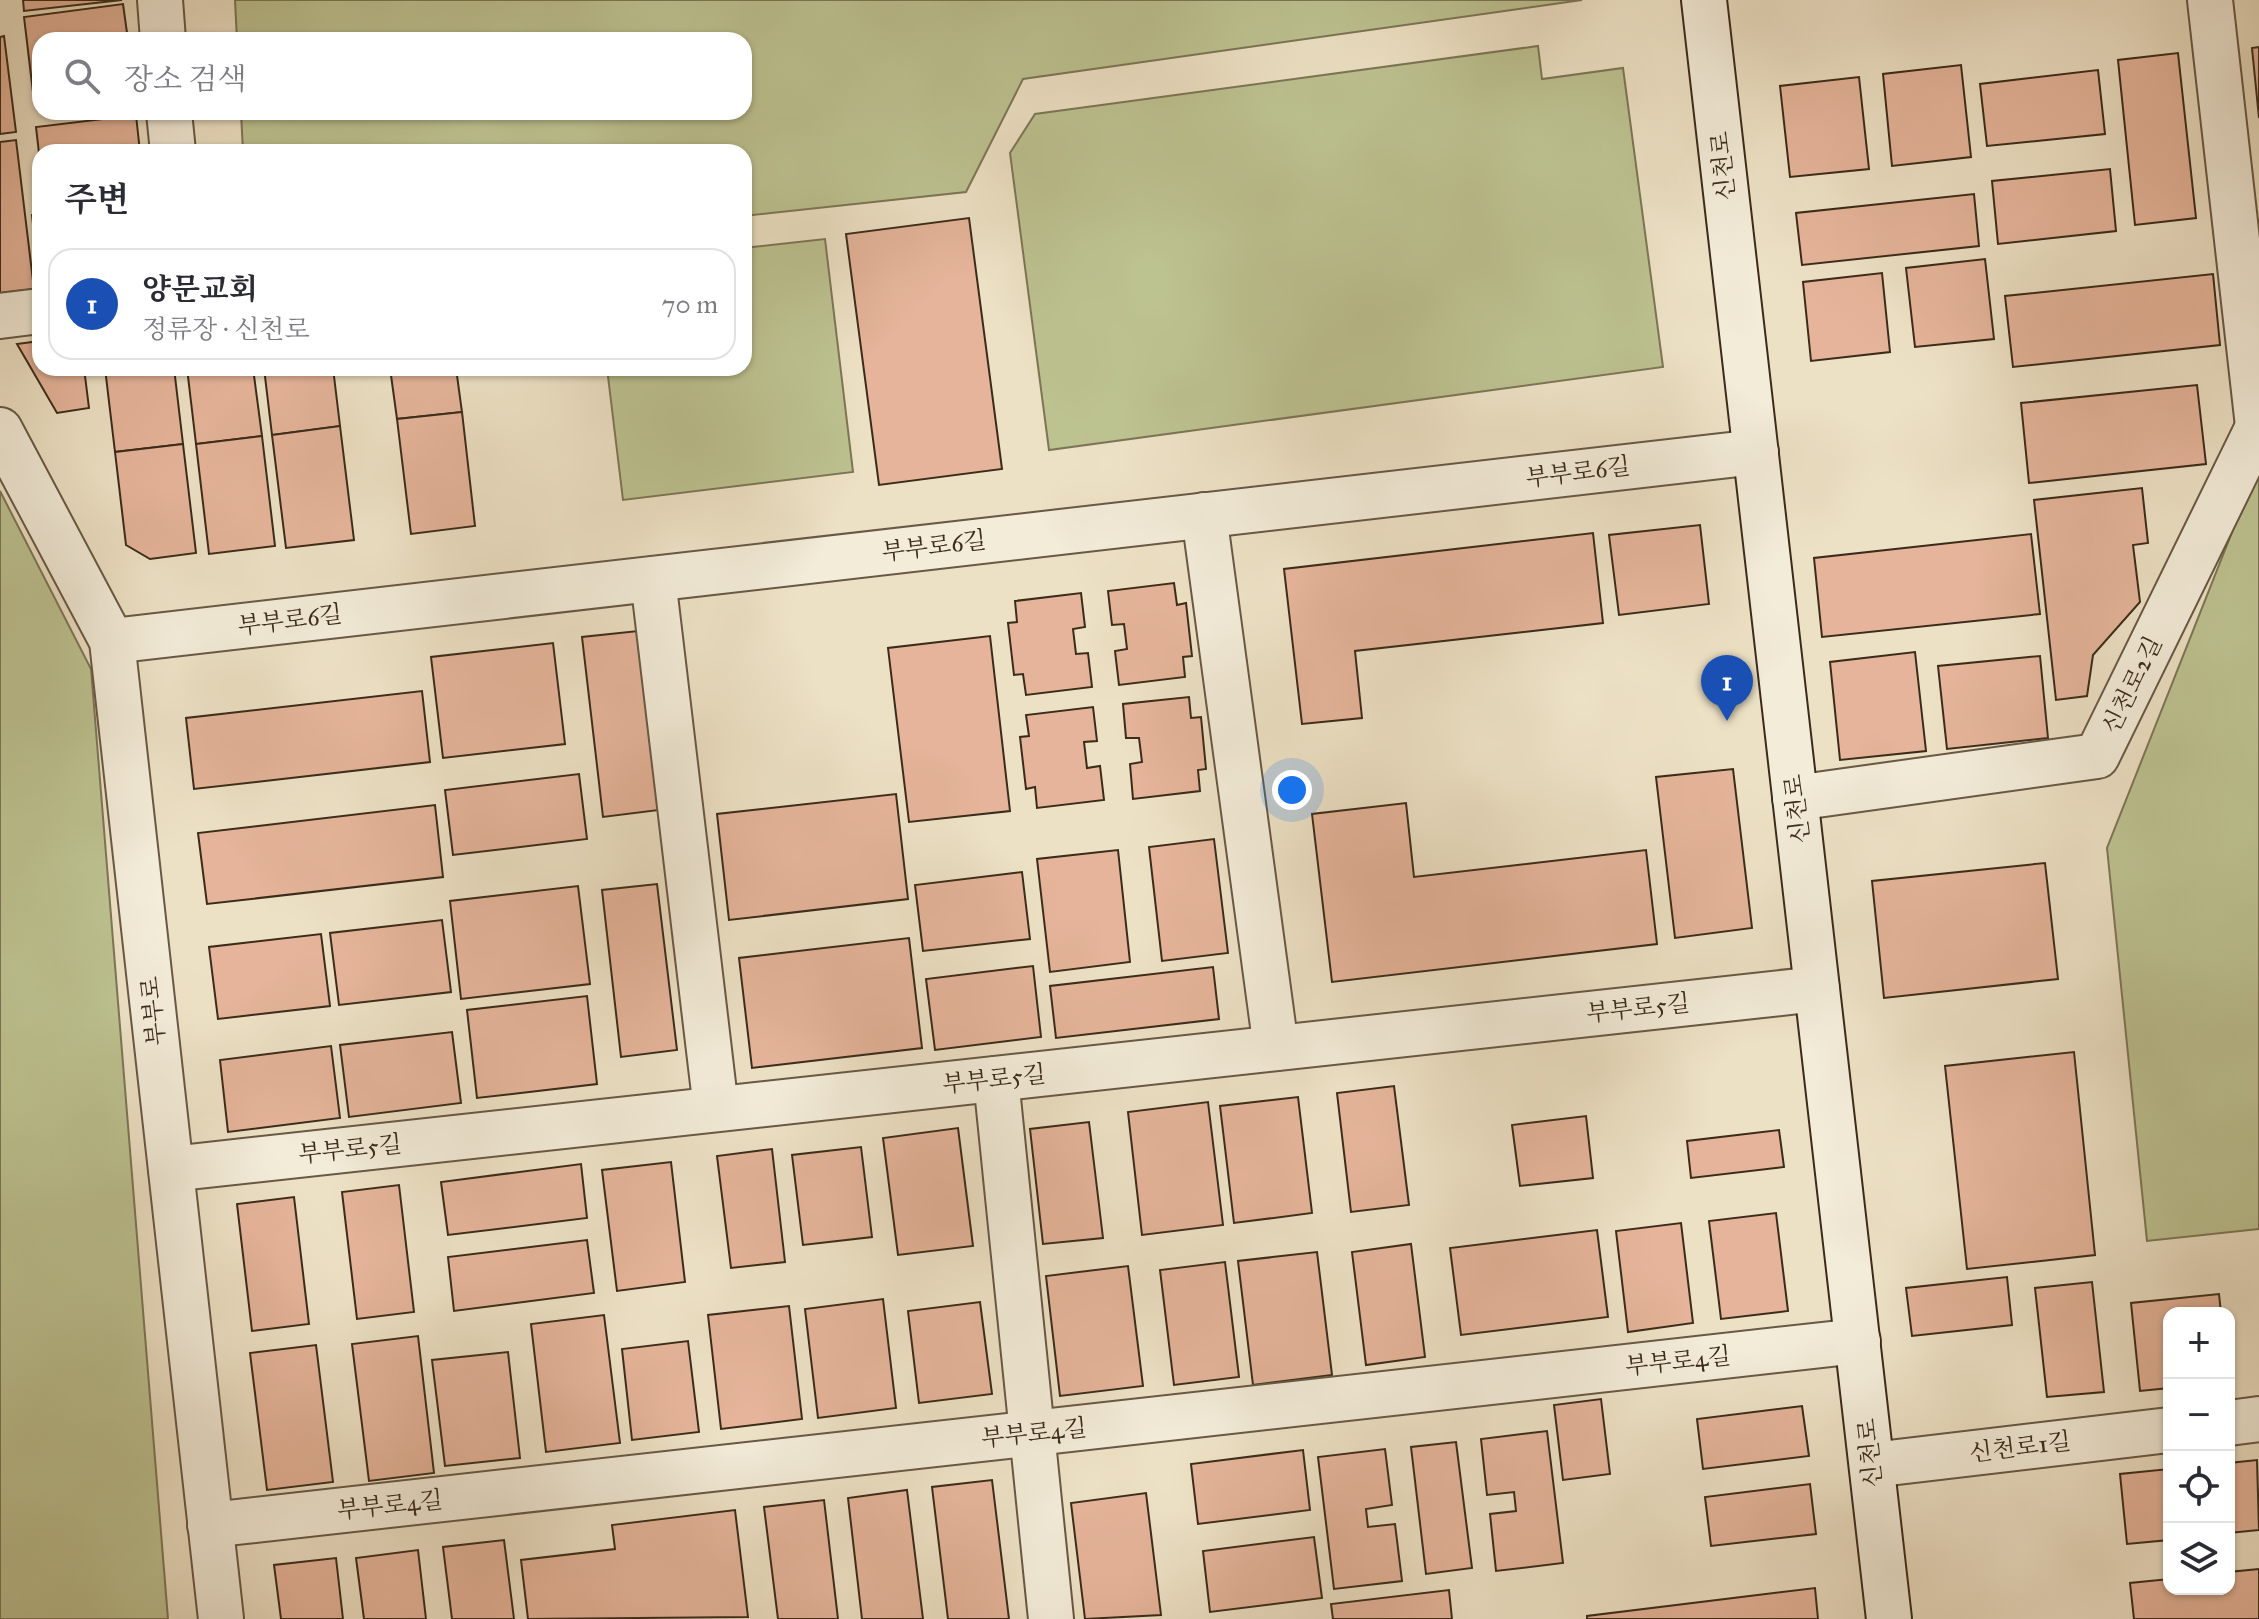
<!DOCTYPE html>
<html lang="ko">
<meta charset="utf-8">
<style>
:root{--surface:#fff;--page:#f7f7f7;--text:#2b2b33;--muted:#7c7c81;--line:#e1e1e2;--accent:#8f2418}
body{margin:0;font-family:"IM FELL Great Primer","Noto Serif KR",serif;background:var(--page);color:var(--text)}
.controls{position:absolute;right:24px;bottom:24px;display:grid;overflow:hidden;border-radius:16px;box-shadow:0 2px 6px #0004}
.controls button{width:72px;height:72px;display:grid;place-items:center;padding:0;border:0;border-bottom:2px solid var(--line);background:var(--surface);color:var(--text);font:40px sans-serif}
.you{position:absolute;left:1292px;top:790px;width:28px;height:28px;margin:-20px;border:6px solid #fff;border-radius:50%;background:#1a73e8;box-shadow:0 0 0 12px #1a73e833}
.badge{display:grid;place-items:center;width:52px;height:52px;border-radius:50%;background:var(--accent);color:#fff;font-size:26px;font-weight:700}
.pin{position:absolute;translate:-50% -66px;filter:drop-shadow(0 2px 4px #0008)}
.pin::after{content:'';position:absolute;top:42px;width:28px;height:24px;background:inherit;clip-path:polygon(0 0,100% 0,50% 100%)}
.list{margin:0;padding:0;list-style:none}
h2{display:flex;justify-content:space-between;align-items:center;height:104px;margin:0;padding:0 32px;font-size:34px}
h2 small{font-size:26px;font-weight:400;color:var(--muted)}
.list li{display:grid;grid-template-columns:52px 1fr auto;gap:24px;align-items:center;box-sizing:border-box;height:112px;margin:0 16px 16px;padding:0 16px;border:2px solid var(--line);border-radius:24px}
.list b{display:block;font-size:30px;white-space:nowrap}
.list p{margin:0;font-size:26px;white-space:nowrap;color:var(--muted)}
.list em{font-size:26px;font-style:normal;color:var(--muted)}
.icon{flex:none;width:44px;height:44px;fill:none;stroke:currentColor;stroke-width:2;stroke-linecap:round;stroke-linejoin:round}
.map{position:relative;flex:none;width:2259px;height:1619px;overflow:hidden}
.search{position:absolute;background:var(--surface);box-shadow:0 2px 6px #0004;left:32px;top:32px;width:720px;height:88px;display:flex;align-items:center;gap:20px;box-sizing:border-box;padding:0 28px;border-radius:24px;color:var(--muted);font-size:30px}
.panel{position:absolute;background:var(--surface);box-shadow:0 2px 6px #0004;left:32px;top:144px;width:720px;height:232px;border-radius:24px}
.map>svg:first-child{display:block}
</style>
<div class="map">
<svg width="2259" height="1619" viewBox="0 0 2259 1619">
<rect width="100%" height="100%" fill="#ede1c5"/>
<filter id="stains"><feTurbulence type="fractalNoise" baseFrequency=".0025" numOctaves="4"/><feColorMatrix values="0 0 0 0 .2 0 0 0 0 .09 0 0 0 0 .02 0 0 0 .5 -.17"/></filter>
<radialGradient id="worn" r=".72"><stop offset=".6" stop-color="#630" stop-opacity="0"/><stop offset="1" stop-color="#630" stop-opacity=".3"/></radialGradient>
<g fill="#bdc291" stroke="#7c7656" stroke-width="2">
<polygon points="235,0 1582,0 1023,79 966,192 744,216 744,152 243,152 241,112 744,112 744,40 237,40"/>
<polygon points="1538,46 1542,79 1623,68 1663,367 1049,450 1010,153 1035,114"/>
<polygon points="825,239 853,472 623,500 607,368 744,368 744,248"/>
<polygon points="2259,464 2259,1229 2147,1241 2107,848"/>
<polygon points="0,491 91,669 168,1619 0,1619"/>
</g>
<g fill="#e5b49a" stroke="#3b2b1a" stroke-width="2">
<polygon points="23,0 122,0 24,11"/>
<polygon points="123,4 128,40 40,40 40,91 33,92 24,17"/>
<polygon points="4,36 16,132 0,134 0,37"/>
<polygon points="2259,47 2259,118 2252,48"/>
<polygon points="2178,53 2196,218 2135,225 2118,60"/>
<polygon points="1961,65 1971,157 1892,166 1883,74"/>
<polygon points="2098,70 2105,134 1987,146 1980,84"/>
<polygon points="1859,77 1869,169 1790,177 1780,86"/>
<polygon points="136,115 140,152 40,152 40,162 36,127"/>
<polygon points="16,140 34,289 0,293 0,142"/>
<polygon points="2110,169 2116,231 1998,244 1992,181"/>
<polygon points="1974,194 1979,246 1802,265 1796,213"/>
<polygon points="40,214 40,286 32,215"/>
<polygon points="969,218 1002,469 879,485 846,234"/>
<polygon points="1985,259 1994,339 1915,347 1906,268"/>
<polygon points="1882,273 1890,352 1811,361 1803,282"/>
<polygon points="2213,274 2220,345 2013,367 2005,296"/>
<polygon points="40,341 40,368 84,368 89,408 57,413 17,344"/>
<polygon points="105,368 174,368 183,444 115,452"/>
<polygon points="187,368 253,368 262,436 196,444"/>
<polygon points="264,368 333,368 340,426 272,435"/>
<polygon points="390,368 456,368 462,412 397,419"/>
<polygon points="2197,385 2206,464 2029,483 2021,403"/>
<polygon points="462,412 475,526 411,534 397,419"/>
<polygon points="340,426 354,540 286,548 272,435"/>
<polygon points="262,436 275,546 209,554 196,444"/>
<polygon points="183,444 196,553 150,559 126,545 115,452"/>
<polygon points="2142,488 2148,543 2133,545 2140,602 2093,655 2087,696 2056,700 2034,500"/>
<polygon points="1700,525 1709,604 1619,615 1609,535"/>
<polygon points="1593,533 1603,623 1355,651 1362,718 1302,724 1284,569"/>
<polygon points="2031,534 2040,614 1822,637 1814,558"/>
<polygon points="1174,583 1177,605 1186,603 1192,656 1183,657 1185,677 1119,685 1115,651 1127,649 1124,624 1112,625 1108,591"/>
<polygon points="1081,593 1085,627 1073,629 1076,654 1088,653 1092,687 1026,695 1023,674 1014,675 1008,623 1017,622 1015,601"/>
<polygon points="638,631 659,810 603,817 582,637"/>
<polygon points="990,636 1010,811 909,822 888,648"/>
<polygon points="553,643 565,744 443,758 431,657"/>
<polygon points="1915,652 1926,751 1840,760 1830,662"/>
<polygon points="2040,656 2048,738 1947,749 1938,666"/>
<polygon points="422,691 430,762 194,789 186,718"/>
<polygon points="1189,697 1191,718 1201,717 1206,769 1198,770 1200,791 1133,799 1130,764 1142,762 1139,738 1126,738 1123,704"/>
<polygon points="1093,707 1097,741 1084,742 1087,768 1100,766 1104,800 1037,808 1035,787 1026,789 1020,737 1029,736 1026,715"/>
<polygon points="1733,769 1752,928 1675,938 1656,777"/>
<polygon points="579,774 587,839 453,855 445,790"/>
<polygon points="896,794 908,899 729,920 717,814"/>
<polygon points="1406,803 1414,877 1646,850 1657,944 1332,982 1312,814"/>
<polygon points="435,805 443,877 207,904 198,833"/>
<polygon points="1214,839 1228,953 1162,961 1149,847"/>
<polygon points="1118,850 1130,962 1050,972 1037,859"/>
<polygon points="2045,863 2058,979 1884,998 1872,881"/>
<polygon points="1022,872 1030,939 923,951 915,885"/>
<polygon points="657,884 677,1050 621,1057 602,890"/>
<polygon points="578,886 590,984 461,999 450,901"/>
<polygon points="442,920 451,992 339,1005 330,933"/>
<polygon points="321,934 330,1006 218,1019 209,947"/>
<polygon points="909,938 922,1048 752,1068 739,958"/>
<polygon points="1033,966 1041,1037 935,1050 926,979"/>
<polygon points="1213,967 1219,1019 1056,1038 1050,986"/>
<polygon points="587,996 597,1084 477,1098 467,1010"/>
<polygon points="452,1032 461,1103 349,1117 340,1045"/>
<polygon points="331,1046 340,1118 228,1132 220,1060"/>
<polygon points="2074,1052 2095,1255 1967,1269 1945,1066"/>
<polygon points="1394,1086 1409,1205 1351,1212 1337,1093"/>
<polygon points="1298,1097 1312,1213 1234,1223 1220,1106"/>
<polygon points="1208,1102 1223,1225 1142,1235 1128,1112"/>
<polygon points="1586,1116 1593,1178 1520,1186 1512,1125"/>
<polygon points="1089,1122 1103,1238 1043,1244 1030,1129"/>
<polygon points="958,1128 973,1246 898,1255 883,1138"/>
<polygon points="1779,1130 1784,1167 1691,1178 1687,1141"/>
<polygon points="861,1147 872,1237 803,1245 792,1155"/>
<polygon points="772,1149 785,1262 731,1268 717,1156"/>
<polygon points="671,1162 685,1282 617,1291 602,1170"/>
<polygon points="581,1164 587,1218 448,1235 441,1182"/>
<polygon points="399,1185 414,1312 357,1319 342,1192"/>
<polygon points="294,1197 309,1324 252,1331 237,1204"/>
<polygon points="1776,1213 1788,1311 1721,1319 1709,1221"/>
<polygon points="1681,1223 1693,1323 1628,1332 1616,1231"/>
<polygon points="1597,1230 1608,1317 1461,1335 1450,1248"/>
<polygon points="587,1240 594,1293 454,1311 448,1257"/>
<polygon points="1411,1244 1425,1357 1366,1365 1352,1252"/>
<polygon points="1317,1252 1332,1375 1253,1385 1238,1261"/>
<polygon points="1225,1262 1239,1377 1174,1385 1160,1270"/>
<polygon points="1128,1266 1143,1386 1060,1396 1046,1276"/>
<polygon points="2007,1277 2012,1325 1912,1336 1906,1288"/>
<polygon points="2092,1282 2104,1392 2047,1397 2035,1288"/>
<polygon points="2219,1294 2221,1313 2169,1313 2169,1388 2140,1391 2131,1303"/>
<polygon points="883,1299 896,1408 818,1418 805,1309"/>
<polygon points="980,1302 992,1394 919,1403 908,1311"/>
<polygon points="789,1306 802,1419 721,1429 708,1315"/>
<polygon points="604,1315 620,1443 546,1452 531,1324"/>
<polygon points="418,1336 434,1473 369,1481 352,1344"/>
<polygon points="688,1341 699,1432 632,1440 622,1349"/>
<polygon points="316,1345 333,1482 267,1490 250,1353"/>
<polygon points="508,1352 520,1458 445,1466 432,1360"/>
<polygon points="1601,1399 1610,1474 1563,1480 1554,1405"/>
<polygon points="1802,1406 1809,1456 1703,1469 1697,1419"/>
<polygon points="1547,1431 1563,1563 1496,1571 1490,1514 1516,1511 1514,1492 1487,1495 1481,1439"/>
<polygon points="1456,1442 1472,1568 1426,1574 1411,1447"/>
<polygon points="1385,1449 1392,1505 1366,1509 1368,1527 1395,1524 1402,1581 1334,1589 1318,1457"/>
<polygon points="1303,1450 1310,1510 1198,1524 1191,1464"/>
<polygon points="2257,1460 2259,1530 2229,1533 2229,1463"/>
<polygon points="2169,1469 2169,1540 2127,1544 2120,1474"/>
<polygon points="992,1480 1009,1619 948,1619 932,1487"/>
<polygon points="1810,1484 1816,1534 1711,1546 1705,1497"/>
<polygon points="907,1490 923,1619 862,1619 848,1498"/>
<polygon points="1146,1493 1161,1615 1085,1619 1071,1503"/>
<polygon points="824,1500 838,1619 778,1619 764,1507"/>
<polygon points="735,1510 748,1617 528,1619 521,1560 615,1549 612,1525"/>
<polygon points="1314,1537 1322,1598 1210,1612 1203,1551"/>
<polygon points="504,1540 514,1619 452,1619 443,1547"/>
<polygon points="418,1550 426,1619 364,1619 356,1558"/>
<polygon points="336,1558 343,1619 281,1619 274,1565"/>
<polygon points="2259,1569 2259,1619 2134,1619 2130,1583 2169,1579 2169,1589 2229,1589 2229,1572"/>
<polygon points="1815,1588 1818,1619 1587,1619 1587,1616"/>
<polygon points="1449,1590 1452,1619 1333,1619 1331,1604"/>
</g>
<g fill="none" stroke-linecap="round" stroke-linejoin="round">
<defs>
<g id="street">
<polyline points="160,0 163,40"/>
<polyline points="2210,0 2258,426"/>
<polyline points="169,112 173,152"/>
<polyline points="0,316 40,311"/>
<polyline points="0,430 112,641 221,1619"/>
<polyline points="1204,515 1276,1048"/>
<polyline points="653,579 716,1109"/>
<polyline points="112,641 1756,452"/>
<polyline points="1795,798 2097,756 2259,425"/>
<polyline points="996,1079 1051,1619"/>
<polyline points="171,1169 1817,989"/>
<polyline points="2229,1423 2259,1419"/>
<polyline points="1872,1465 2169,1430"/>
<polyline points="210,1525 1858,1341"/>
</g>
<polyline id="secondary" points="1704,0 1889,1619"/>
</defs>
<use href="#street" stroke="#685845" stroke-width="48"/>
<use href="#secondary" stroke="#3b2b1a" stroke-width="48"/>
<use href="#street" stroke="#f3ecd9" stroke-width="44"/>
<use href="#secondary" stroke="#f3ecd9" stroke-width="44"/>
</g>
<g text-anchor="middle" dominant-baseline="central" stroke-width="8" stroke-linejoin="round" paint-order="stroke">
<g font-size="24" fill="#3b2b1a" stroke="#f3ecd9">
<text transform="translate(1723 166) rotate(-96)">신천로</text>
<text transform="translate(1578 472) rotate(-7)">부부로6길</text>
<text transform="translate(934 546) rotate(-7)">부부로6길</text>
<text transform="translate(290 620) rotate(-7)">부부로6길</text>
<text transform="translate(2132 685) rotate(-64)">신천로2길</text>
<text transform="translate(1797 809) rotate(-97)">신천로</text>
<text transform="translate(1638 1008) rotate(-6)">부부로5길</text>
<text transform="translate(153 1011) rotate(-96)">부부로</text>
<text transform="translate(994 1079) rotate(-6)">부부로5길</text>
<text transform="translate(350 1149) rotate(-6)">부부로5길</text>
<text transform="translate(1678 1361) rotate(-6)">부부로4길</text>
<text transform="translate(1034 1433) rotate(-6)">부부로4길</text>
<text transform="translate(2020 1447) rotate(-7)">신천로1길</text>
<text transform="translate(1870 1453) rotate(-96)">신천로</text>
<text transform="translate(390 1505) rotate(-6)">부부로4길</text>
</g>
</g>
<rect width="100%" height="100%" filter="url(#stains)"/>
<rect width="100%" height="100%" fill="url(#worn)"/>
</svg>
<div class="controls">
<button>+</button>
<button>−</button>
<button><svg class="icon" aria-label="locate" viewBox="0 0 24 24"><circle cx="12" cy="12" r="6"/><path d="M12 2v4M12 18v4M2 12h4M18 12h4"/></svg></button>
<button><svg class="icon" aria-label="layers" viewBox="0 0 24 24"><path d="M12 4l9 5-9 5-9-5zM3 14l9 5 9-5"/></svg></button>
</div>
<div class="you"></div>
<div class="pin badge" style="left:1727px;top:721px;background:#1a4fb4">1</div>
<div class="search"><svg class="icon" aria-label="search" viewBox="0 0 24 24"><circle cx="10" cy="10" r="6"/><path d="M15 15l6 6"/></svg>장소 검색</div>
<section class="panel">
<h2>주변<small></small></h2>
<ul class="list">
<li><span class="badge" style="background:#1a4fb4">1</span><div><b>양문교회</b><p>정류장 · 신천로</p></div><em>70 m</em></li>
</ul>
</section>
</div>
